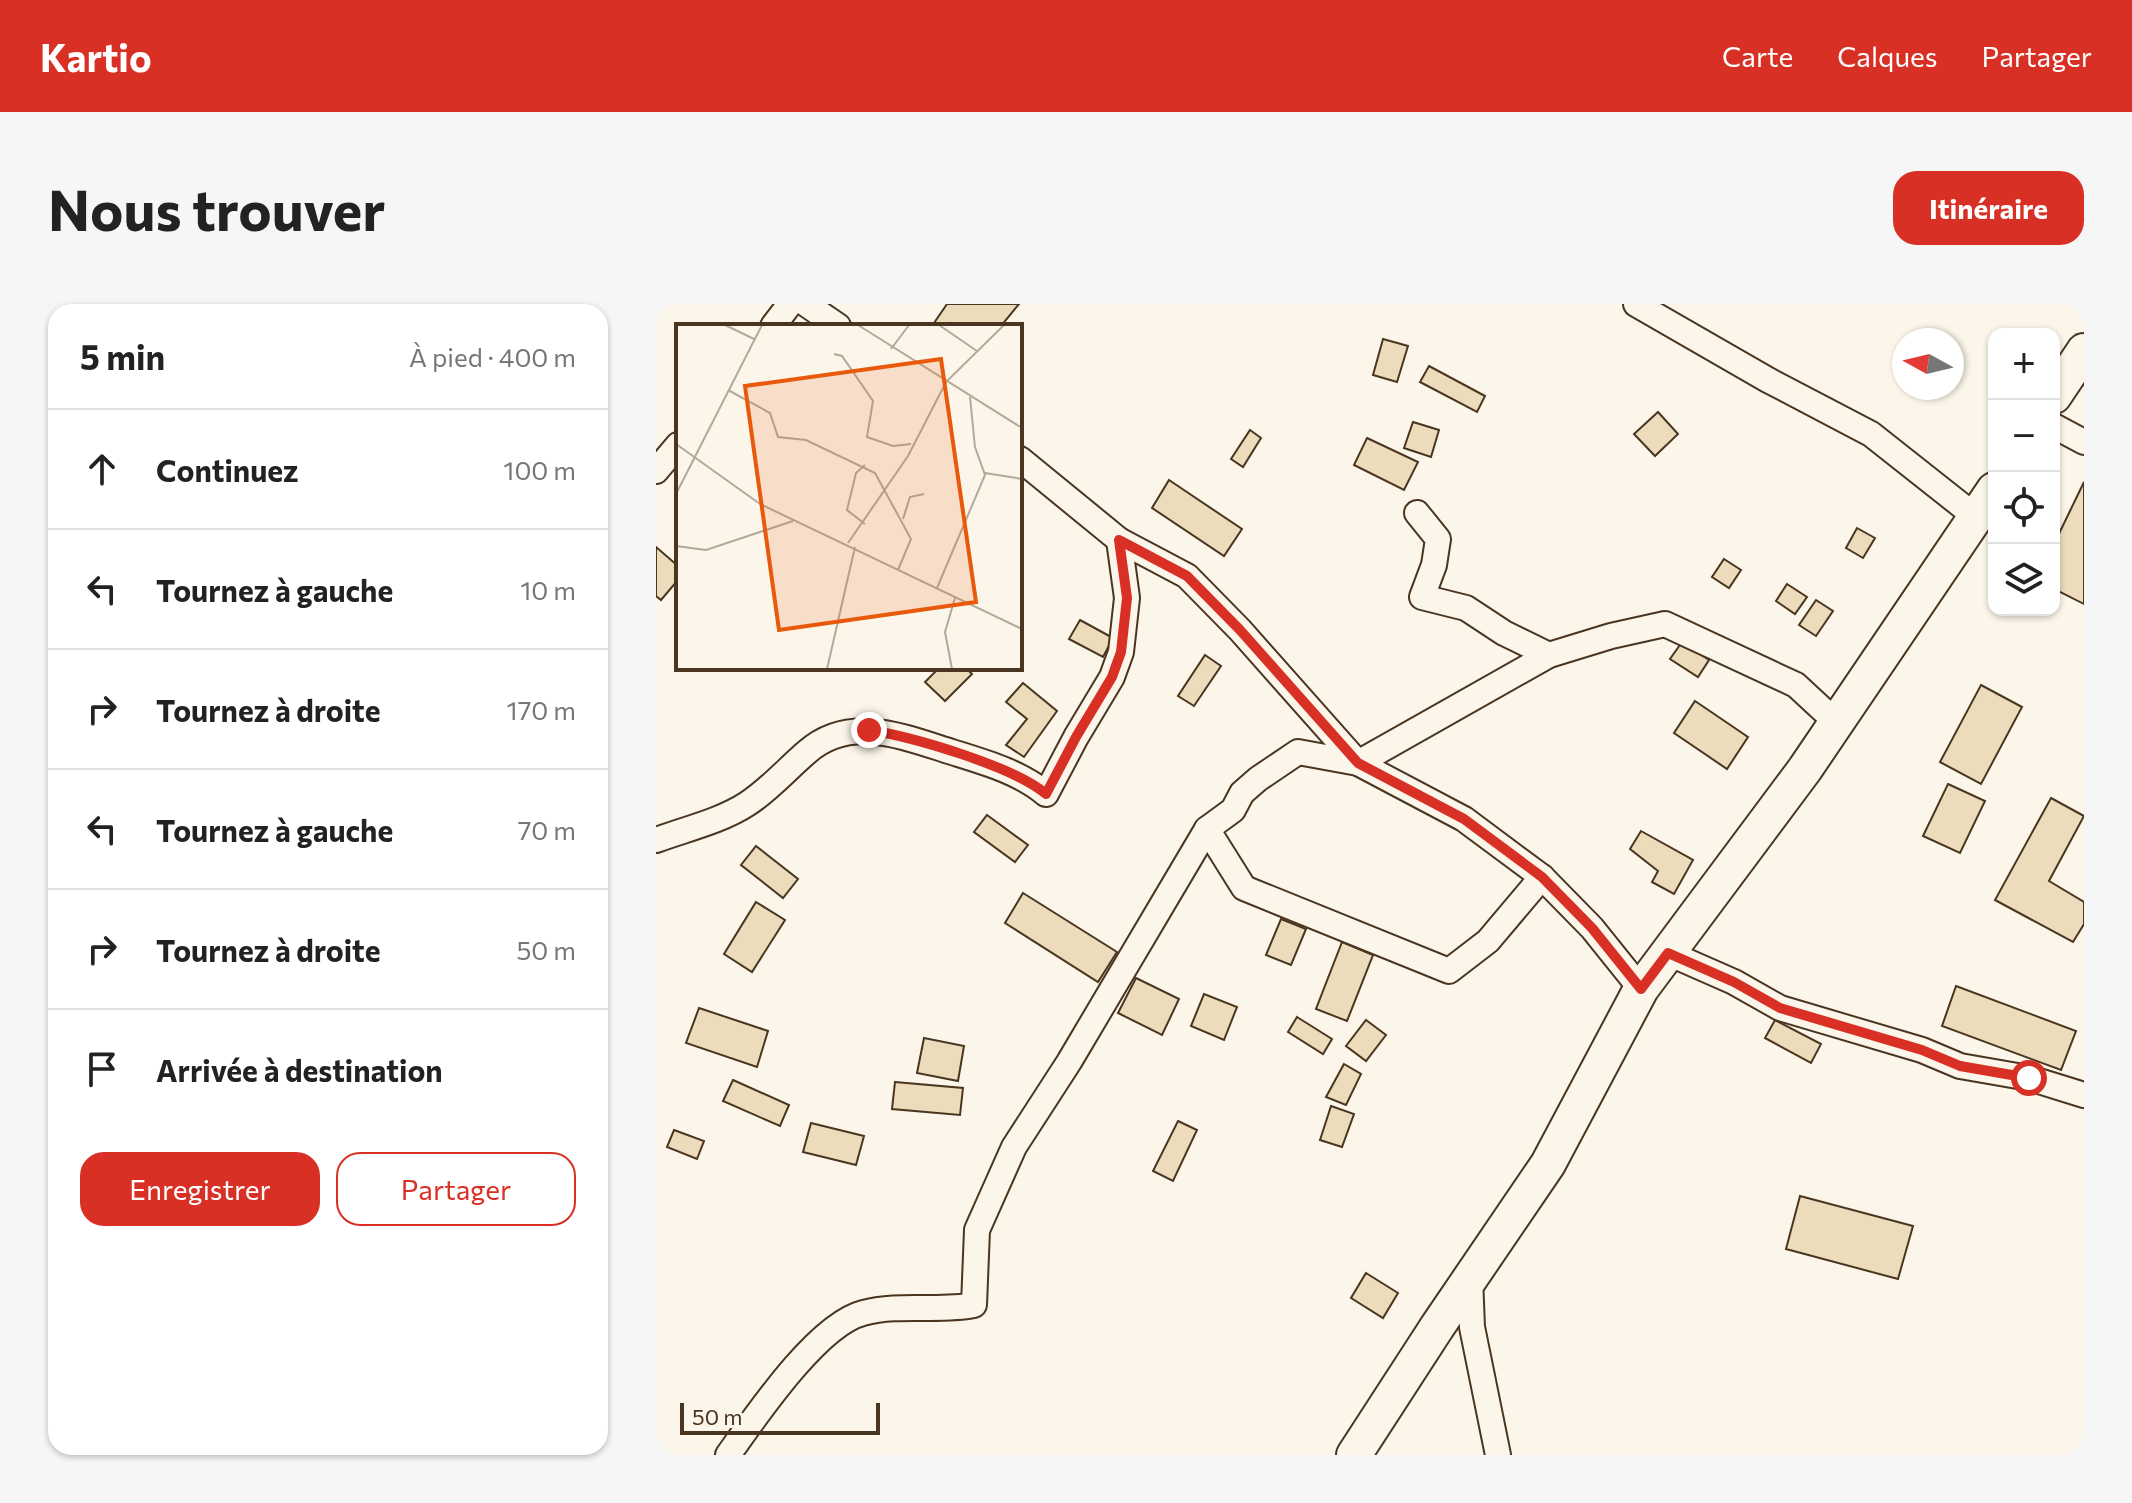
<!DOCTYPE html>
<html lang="fr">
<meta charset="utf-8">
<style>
:root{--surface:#fff;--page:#f6f6f6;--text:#222;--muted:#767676;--line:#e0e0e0;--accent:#d93025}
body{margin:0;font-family:Commissioner,sans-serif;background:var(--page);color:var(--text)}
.controls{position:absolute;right:24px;top:24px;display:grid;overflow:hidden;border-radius:16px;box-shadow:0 2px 6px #0004}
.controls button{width:72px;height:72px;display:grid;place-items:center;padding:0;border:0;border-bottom:2px solid var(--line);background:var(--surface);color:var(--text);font:40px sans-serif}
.compass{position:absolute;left:1236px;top:24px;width:72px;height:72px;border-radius:50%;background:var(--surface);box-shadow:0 2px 6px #0004;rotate:278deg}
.scale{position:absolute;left:24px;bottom:20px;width:200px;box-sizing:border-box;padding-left:8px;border:4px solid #4a3520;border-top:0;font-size:22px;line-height:28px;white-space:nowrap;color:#4a3520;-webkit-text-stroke:6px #fbf6e9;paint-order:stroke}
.stop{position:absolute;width:24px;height:24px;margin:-18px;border:6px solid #d93025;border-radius:50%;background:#fff}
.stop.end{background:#d93025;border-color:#fff;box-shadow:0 2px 8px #0008}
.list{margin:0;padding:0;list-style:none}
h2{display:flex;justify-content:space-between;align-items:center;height:104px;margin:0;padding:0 32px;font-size:34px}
h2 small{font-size:26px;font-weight:400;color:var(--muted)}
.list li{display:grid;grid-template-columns:52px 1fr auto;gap:24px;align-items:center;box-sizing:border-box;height:120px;padding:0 32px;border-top:2px solid var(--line)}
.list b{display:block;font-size:30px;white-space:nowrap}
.list em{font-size:26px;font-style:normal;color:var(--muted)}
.actions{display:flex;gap:16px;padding:24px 32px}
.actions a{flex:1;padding:18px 0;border:2px solid var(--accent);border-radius:24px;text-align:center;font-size:28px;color:var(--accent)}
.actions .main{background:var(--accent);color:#fff}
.icon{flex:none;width:44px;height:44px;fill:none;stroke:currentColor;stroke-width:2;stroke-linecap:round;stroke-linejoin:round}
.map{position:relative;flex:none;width:1428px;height:1151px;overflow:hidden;border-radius:24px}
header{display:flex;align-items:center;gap:48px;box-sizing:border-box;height:112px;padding:0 40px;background:var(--accent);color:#fff}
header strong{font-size:38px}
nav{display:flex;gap:44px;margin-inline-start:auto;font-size:28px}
.intro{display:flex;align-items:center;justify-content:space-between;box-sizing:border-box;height:192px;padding:0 48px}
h1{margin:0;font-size:56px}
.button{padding:20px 36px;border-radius:24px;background:var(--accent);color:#fff;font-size:28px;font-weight:700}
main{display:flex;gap:48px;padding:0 48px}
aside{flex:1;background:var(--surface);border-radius:24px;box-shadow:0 2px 6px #0004}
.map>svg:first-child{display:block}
</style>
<header>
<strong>Kartio</strong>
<nav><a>Carte</a><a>Calques</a><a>Partager</a></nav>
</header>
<div class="intro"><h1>Nous trouver</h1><a class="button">Itinéraire</a></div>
<main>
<aside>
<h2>5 min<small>À pied · 400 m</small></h2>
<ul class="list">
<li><svg class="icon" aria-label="ahead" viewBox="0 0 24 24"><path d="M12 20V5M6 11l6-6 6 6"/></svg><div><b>Continuez</b></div><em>100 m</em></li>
<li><svg class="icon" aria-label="left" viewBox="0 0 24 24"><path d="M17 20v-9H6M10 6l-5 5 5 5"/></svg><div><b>Tournez à gauche</b></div><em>10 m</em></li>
<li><svg class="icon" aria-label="right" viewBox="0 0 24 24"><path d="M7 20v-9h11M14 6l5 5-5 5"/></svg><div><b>Tournez à droite</b></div><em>170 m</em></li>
<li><svg class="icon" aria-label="left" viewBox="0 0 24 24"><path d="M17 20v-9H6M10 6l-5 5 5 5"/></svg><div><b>Tournez à gauche</b></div><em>70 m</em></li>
<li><svg class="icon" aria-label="right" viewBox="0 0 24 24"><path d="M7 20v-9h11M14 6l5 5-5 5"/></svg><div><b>Tournez à droite</b></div><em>50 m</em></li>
<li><svg class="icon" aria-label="arrive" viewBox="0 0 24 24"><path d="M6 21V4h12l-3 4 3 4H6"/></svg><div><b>Arrivée à destination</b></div></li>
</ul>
<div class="actions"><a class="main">Enregistrer</a><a>Partager</a></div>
</aside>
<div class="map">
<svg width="1428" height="1151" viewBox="0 0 1428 1151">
<rect width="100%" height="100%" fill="#fbf6e9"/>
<g fill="#ecdcbc" stroke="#4a3520" stroke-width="2">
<polygon points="291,0 363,0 345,22 276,22"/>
<polygon points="727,35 752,42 741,78 717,71"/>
<polygon points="773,62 829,92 821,108 764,78"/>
<polygon points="1002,108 1022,130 999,152 978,130"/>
<polygon points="757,118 783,126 775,153 748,144"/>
<polygon points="594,126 605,134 587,163 575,155"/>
<polygon points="711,134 762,158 748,186 698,161"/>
<polygon points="513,176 586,225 568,252 496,204"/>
<polygon points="1428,178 1428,300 1398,285 1398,240"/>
<polygon points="1201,224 1219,234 1207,254 1190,244"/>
<polygon points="0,243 22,262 22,276 5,296 0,292"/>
<polygon points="1068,255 1085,266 1073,284 1056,273"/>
<polygon points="1131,280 1151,293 1139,310 1120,297"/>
<polygon points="1160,296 1177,307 1160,332 1143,321"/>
<polygon points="424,316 457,334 447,353 413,335"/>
<polygon points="1026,338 1053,356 1042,373 1014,355"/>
<polygon points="549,351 565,362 538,402 522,392"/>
<polygon points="283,364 310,364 316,370 289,397 269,378"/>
<polygon points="367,379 401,407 368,453 350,441 371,415 350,398"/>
<polygon points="1325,381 1366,403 1325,480 1284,458"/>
<polygon points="1039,397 1092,433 1071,465 1018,429"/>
<polygon points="1292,480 1329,497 1304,549 1267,532"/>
<polygon points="1395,494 1428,512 1393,577 1428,598 1428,620 1417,638 1339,596"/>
<polygon points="331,511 372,541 359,558 318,528"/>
<polygon points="985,527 1037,556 1018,590 996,578 1002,567 974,545"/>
<polygon points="100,542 142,575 127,594 85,561"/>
<polygon points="367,589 461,648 442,678 349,619"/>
<polygon points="100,598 129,616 96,668 68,650"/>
<polygon points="625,615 650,625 635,661 610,651"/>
<polygon points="686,638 717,651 691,717 660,705"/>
<polygon points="480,674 523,695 506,731 462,709"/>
<polygon points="1300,682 1420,727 1405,766 1286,722"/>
<polygon points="548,690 581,703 568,736 535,722"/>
<polygon points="43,704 112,727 101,763 30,739"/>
<polygon points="641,713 676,735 667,750 632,728"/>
<polygon points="710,716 730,731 710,757 690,742"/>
<polygon points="1119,716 1165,740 1155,759 1109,734"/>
<polygon points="268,734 308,742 302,777 261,769"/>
<polygon points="688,760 705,770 690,801 670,793"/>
<polygon points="77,776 133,801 124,822 67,797"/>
<polygon points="239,778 307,784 304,811 236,805"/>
<polygon points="675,802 698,810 686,843 664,836"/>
<polygon points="522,817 541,826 517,877 497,867"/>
<polygon points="155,819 208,832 200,861 147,848"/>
<polygon points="18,826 48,837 41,855 11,843"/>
<polygon points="1144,892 1257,922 1242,975 1130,945"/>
<polygon points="710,969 742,989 727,1014 695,994"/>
</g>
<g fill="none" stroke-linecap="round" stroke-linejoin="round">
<defs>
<g id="minor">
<polyline points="150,0 182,22"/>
<polyline points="980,0 1112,76 1215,130 1320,213"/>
<polyline points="117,22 134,0"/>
<polyline points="1398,122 1428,138"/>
<polyline points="364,155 463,236 531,272 584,326 702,459"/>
<polyline points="0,167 22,141"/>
<polyline points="761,209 782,235 778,261 766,293 810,304 848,329 893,351"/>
<polyline points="702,459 893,351 955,332 1009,320 1140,381 1181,419"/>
<polyline points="551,525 588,584 793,667 832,637 886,573"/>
<path d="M0,536c30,-11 65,-19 91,-36 22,-14 40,-35 60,-52 43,-38 97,-15 145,0 32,10 68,20 94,42l30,-57 36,-60 9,-25 6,-54 -8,-58"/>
<polyline points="1012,649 1078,678 1124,704 1266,746 1304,762 1373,774 1428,791"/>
<polyline points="814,974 816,1023 842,1151"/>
<path d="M72,1151c28,-39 89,-130 135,-142 37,-10 75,-1 111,-8l3,-75 37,-83 55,-85 138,-233 26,-19 9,-17 16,-14 40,-27 60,11 106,56 78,58 50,51 49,61"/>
</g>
<g id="secondary">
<polyline points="1398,92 1428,47"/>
<polyline points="698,1151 781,1023 892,860 985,685 1149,465 1338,186"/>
</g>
</defs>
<use href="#minor" stroke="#4a3520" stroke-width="28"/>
<use href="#secondary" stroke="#4a3520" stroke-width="38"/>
<use href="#minor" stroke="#fbf6e9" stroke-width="24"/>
<use href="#secondary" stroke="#fbf6e9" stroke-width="34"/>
</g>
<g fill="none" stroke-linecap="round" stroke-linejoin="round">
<path stroke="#d93025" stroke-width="10" d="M213,426c44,7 144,36 177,64l30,-57 36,-60 9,-25 6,-54 -8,-58 68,36 53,54 118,133 106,56 78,58 50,51 49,61 27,-36 66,29 46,26 142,42 38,16 69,12"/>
</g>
<g transform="translate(20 20)">
<rect width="346" height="346" fill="#fbf6e9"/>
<path fill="none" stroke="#b4a999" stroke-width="2" d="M49,1l29,14M182,1l164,103M263,1l38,26M215,25l18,-24M158,30l8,2 31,45 -6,36 26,9 18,-2M52,66l42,23 8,24 28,3 69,33 36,66 -13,31M0,120l84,60 262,125M309,149l37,6M0,170l86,-169M227,195l7,-22 14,-3M189,200l-18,-14 9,-37 9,-8M172,219l60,-87 38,-74 58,-57M0,222l30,4 87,-29M261,264l48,-113 -10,-28 -5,-50M151,345l28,-122M276,345l-7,-37 10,-34"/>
<path fill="#e8590c" fill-opacity="0.15" stroke="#e8590c" stroke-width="4" d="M265,35l35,243 -197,28 -34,-244z"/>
<rect width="346" height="346" fill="none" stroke="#4a3520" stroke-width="4"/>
</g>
</svg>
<div class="controls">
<button>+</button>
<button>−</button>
<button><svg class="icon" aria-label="locate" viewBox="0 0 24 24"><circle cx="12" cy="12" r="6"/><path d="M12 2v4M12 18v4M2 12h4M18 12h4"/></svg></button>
<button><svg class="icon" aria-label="layers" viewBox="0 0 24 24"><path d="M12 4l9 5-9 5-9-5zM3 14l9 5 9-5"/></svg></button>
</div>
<svg class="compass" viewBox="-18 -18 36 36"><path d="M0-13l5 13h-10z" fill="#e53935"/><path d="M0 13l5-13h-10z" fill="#767676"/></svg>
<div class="scale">50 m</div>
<div class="stop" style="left:1373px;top:774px"></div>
<div class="stop end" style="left:213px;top:426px"></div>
</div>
</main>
